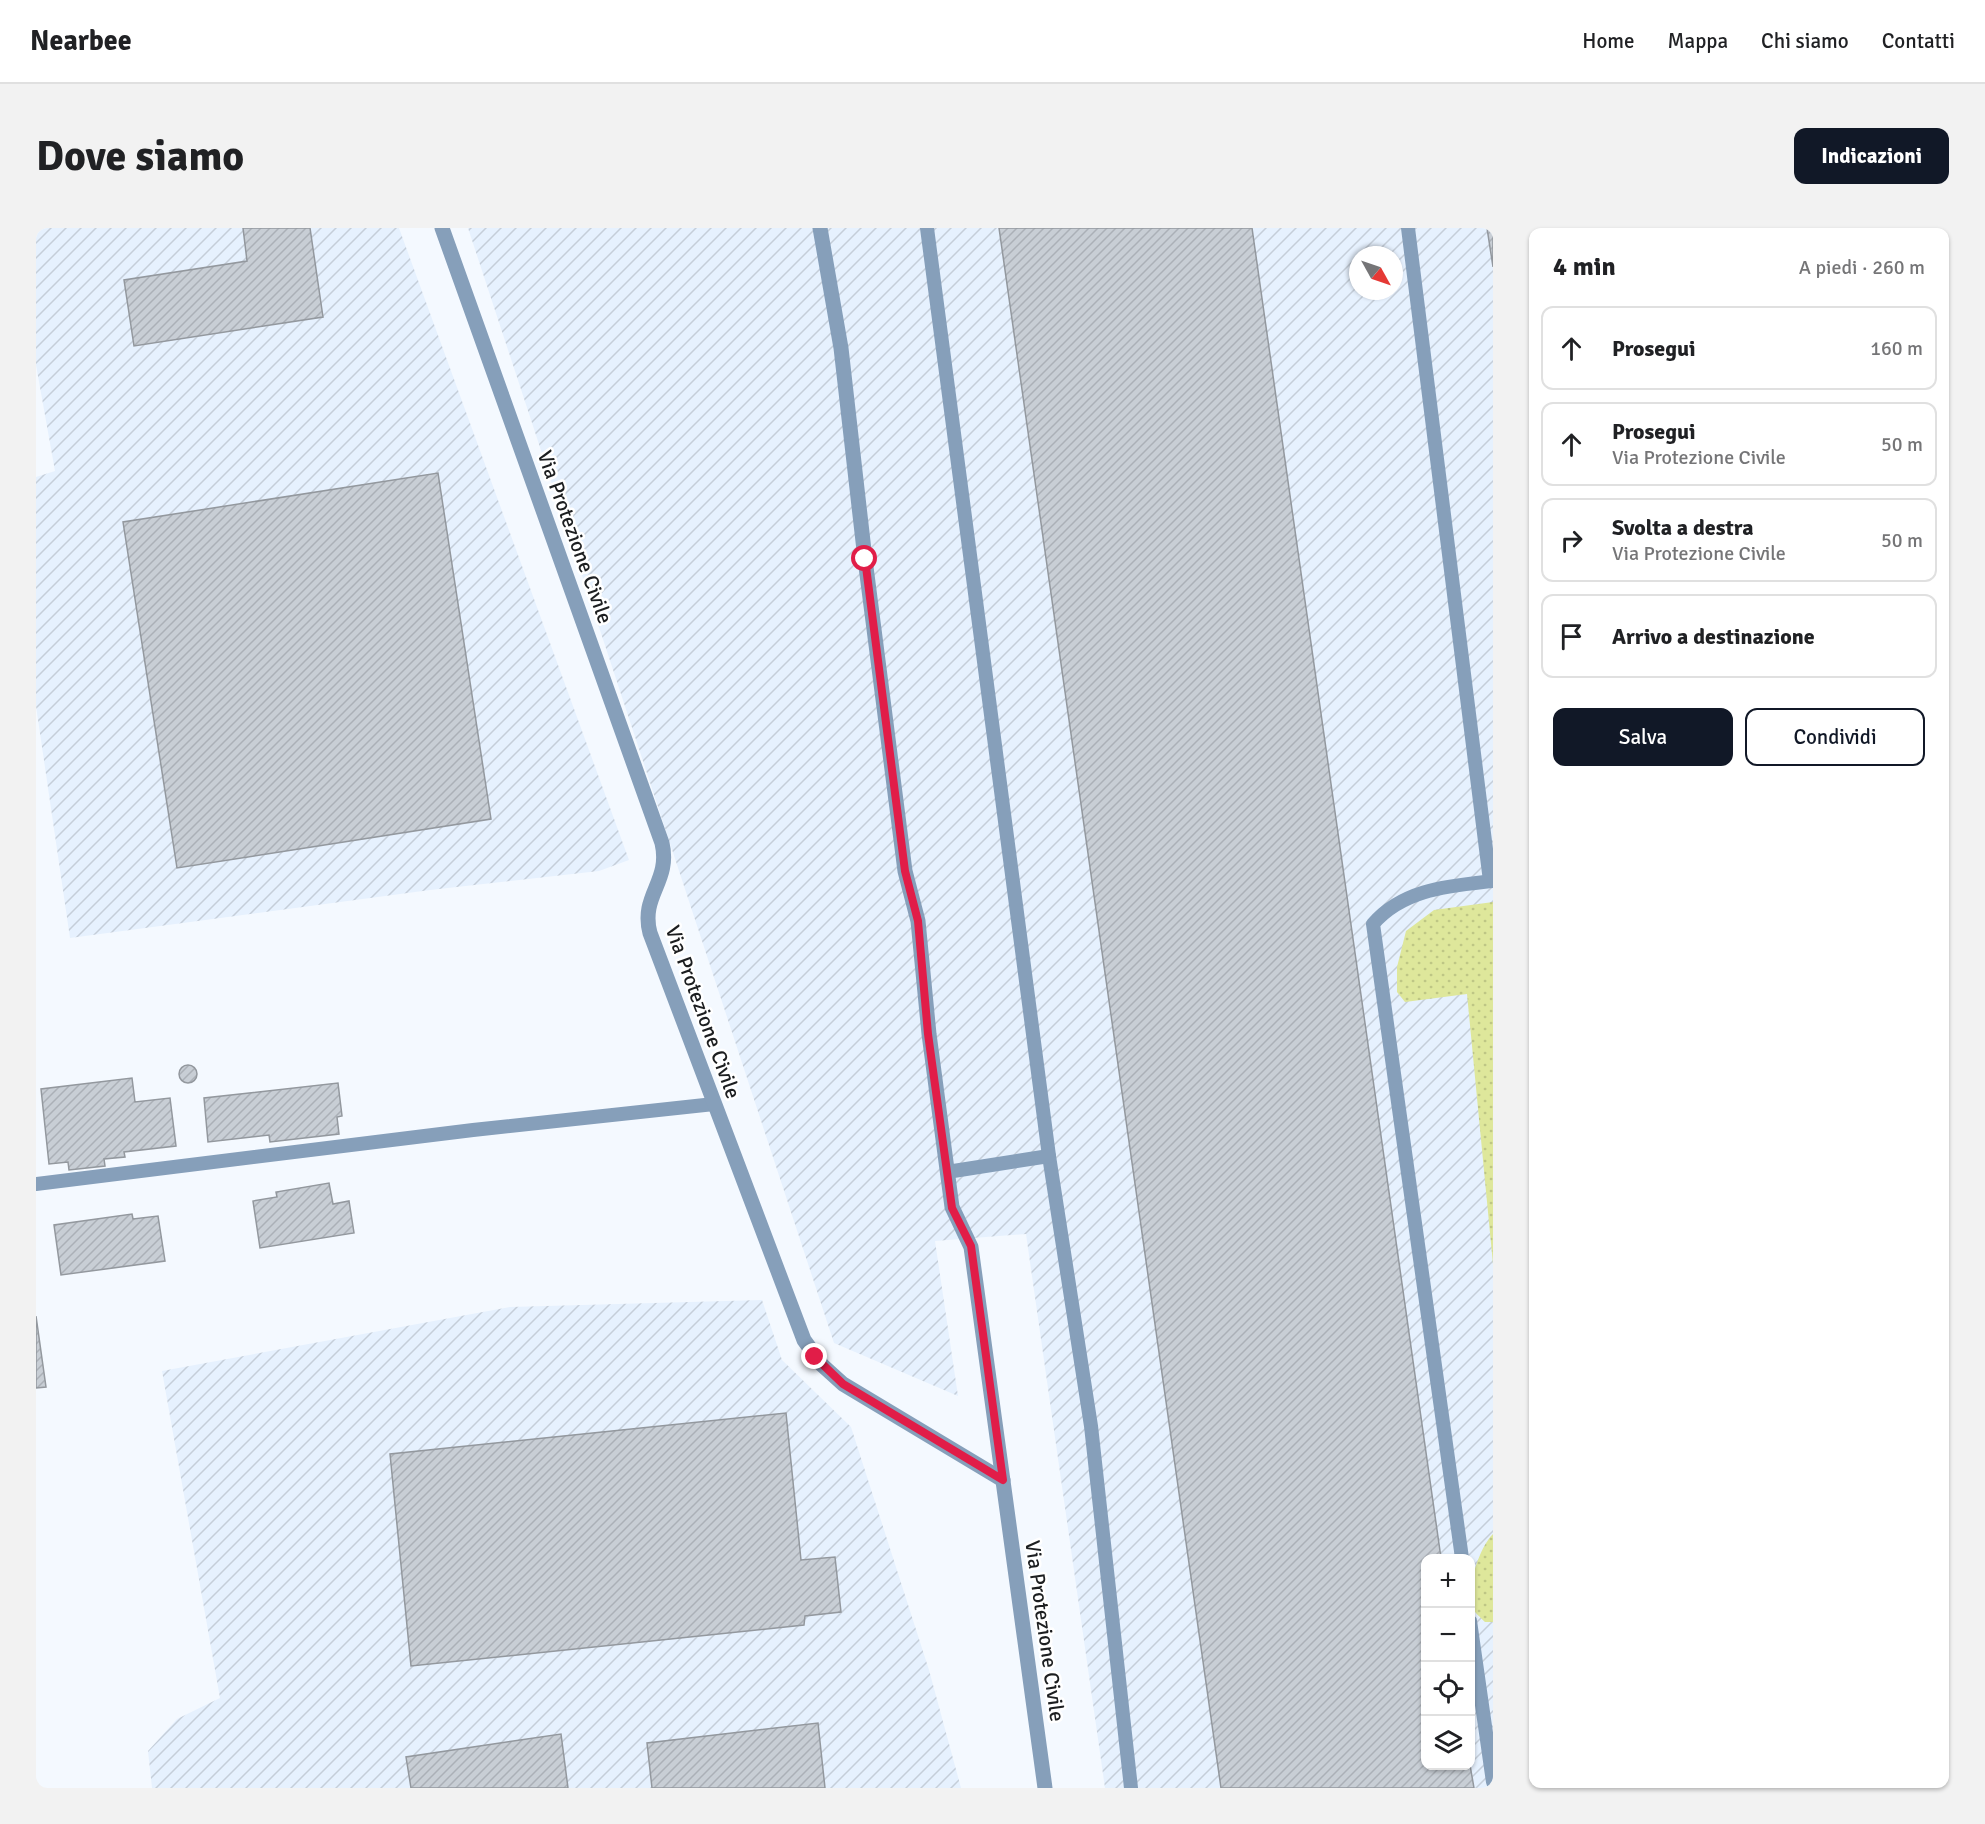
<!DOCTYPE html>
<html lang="it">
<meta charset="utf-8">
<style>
:root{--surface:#fff;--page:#f2f2f2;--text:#202124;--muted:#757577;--line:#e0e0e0;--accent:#111827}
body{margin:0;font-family:Signika,sans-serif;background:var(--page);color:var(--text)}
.controls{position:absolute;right:18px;bottom:18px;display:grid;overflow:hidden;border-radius:12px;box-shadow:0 2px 4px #0004}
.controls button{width:54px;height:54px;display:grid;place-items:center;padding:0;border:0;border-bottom:2px solid var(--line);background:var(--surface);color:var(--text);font:30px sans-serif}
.compass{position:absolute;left:1313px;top:18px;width:54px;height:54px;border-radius:50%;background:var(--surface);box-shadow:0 2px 4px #0004;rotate:130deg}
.stop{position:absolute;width:18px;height:18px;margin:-14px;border:4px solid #e11d48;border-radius:50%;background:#fff}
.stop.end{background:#e11d48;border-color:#fff;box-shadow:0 2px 6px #0008}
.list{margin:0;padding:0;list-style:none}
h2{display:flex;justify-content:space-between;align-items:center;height:78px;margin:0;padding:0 24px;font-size:26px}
h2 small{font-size:20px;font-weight:400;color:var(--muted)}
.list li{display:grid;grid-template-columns:39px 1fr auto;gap:18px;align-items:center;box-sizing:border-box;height:84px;margin:0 12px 12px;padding:0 12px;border:2px solid var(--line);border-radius:12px}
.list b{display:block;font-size:22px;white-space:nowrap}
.list p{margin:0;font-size:20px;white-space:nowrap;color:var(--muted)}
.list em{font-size:20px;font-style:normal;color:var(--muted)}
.actions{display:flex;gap:12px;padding:18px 24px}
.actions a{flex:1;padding:14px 0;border:2px solid var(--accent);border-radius:12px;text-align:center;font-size:21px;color:var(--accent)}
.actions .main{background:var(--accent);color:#fff}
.icon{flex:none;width:33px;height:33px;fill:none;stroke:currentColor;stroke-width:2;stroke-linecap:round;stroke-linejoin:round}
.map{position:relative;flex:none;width:1457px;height:1560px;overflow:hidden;border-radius:12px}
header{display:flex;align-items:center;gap:36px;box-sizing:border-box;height:84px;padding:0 30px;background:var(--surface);border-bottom:2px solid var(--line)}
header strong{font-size:28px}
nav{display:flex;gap:33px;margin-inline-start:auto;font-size:21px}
.intro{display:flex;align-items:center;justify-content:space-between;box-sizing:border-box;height:144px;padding:0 36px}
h1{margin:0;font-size:42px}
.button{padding:15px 27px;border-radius:12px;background:var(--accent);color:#fff;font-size:21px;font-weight:700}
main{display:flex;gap:36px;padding:0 36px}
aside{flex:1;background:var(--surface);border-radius:12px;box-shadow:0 2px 4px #0004}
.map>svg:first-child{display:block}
</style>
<header>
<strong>Nearbee</strong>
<nav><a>Home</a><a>Mappa</a><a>Chi siamo</a><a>Contatti</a></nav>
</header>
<div class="intro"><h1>Dove siamo</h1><a class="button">Indicazioni</a></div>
<main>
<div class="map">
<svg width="1457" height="1560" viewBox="0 0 1457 1560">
<defs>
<pattern id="industrial-furrows" width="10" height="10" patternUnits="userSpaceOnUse" patternTransform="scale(1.5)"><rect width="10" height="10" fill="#e6f1fe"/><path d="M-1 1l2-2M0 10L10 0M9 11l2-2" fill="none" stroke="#c5ced9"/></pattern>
<pattern id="grass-dots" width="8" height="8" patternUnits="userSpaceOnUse" patternTransform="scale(1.5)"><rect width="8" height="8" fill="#dee79b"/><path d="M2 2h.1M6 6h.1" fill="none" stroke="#bec685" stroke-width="1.8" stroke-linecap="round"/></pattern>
<pattern id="building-hatch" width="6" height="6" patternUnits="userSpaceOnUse" patternTransform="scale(1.5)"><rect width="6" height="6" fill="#c8ced5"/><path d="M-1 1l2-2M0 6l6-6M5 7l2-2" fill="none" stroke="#abb0b7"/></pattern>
</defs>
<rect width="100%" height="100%" fill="#f4f9ff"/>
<g fill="url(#industrial-furrows)" fill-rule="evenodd">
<polygon points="0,0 363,0 593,632 563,643 394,662 34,710 0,478 0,249 19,243 0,137"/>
<path d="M432,0h1025v1560h-388l-79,-554 -91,7 23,155 -124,-53zM1322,27h36v36h-36zM1390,1330h44v208h-44z"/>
<polygon points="726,1072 746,1132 815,1199 893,1442 925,1560 116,1560 112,1523 141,1491 184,1470 126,1143 474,1079"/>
</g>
<g fill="url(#grass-dots)">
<polygon points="1457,674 1457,1036 1431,766 1369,774 1361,764 1361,739 1370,703 1398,682"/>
<path d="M1457,1306v88h-8c-4,-4 -11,-10 -13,-15 -7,-17 8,-61 21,-73z"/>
</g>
<g fill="url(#building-hatch)" stroke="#93989e" stroke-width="1.5">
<polygon points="207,0 274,0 287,89 98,118 88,52 211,33"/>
<polygon points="963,0 1216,0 1405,1330 1390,1330 1390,1538 1434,1537 1438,1560 1185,1560"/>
<polygon points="1451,0 1457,0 1457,39"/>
<polygon points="402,245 455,591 141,640 87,294"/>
<circle cx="152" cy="846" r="9"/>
<polygon points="96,850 99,874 134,870 140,918 88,924 89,929 68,931 69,938 33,942 32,934 13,936 5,861"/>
<polygon points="302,855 306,888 301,889 303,906 234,914 233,907 172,914 168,870"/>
<polygon points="293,955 297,976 313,973 318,1005 224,1020 217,973 241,969 240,964"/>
<polygon points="96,986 97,991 122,988 129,1033 25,1047 18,997"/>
<polygon points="0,1088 10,1159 0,1160"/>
<polygon points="750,1185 765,1332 799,1329 805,1384 769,1388 768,1397 375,1438 354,1226"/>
<polygon points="782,1495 789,1560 616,1560 611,1515"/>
<polygon points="525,1506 532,1560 375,1560 370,1529"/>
</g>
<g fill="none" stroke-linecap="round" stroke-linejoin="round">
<g stroke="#869fba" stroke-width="14">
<polyline points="891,0 1013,928 1055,1198 1095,1560"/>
<polyline points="1372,0 1454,653"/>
<polyline points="911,944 1013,928"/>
<polyline points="0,956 437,902 678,876"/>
<path d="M1426,1330l-89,-634c30,-35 76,-38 120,-43"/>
<polyline points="1434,1393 1457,1554"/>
</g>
<g stroke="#869fba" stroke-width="15">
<path d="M406,0l220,615c9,39 -22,52 -12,90l154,407 18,25 21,19 160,96"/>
<polyline points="784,0 805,120 829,331 869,643 882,693 893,806 916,979 935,1019 1009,1560"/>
</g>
</g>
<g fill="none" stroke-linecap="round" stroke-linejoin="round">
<polyline stroke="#e11d48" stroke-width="8" points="779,1129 807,1156 967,1252 935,1018 916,980 892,806 882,693 869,643 829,331"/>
</g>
<g text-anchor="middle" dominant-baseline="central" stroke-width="5" stroke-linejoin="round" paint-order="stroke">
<g font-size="21" fill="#1c1e20" stroke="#fff">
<text transform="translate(539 309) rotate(70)">Via Protezione Civile</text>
<text transform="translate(667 784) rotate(70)">Via Protezione Civile</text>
<text transform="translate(1009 1403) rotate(82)">Via Protezione Civile</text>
</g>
</g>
</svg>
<div class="controls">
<button>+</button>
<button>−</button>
<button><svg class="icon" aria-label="locate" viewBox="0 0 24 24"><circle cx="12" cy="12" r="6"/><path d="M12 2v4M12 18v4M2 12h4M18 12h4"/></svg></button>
<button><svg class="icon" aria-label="layers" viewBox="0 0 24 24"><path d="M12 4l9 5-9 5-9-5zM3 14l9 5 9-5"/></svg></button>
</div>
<svg class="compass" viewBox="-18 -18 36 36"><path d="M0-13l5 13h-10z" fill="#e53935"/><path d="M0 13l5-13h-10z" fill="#757577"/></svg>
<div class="stop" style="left:829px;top:331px"></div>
<div class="stop end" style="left:779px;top:1129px"></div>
</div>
<aside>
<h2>4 min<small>A piedi · 260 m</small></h2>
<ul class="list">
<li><svg class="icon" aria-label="ahead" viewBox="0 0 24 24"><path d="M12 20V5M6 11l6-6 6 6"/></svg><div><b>Prosegui</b></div><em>160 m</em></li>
<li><svg class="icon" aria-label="ahead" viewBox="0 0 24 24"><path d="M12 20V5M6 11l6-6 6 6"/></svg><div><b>Prosegui</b><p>Via Protezione Civile</p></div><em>50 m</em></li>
<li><svg class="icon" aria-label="right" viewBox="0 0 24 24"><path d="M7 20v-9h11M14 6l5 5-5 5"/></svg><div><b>Svolta a destra</b><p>Via Protezione Civile</p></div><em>50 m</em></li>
<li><svg class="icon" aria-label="arrive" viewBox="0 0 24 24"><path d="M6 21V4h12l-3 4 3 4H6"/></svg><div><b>Arrivo a destinazione</b></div></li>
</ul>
<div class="actions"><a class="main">Salva</a><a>Condividi</a></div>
</aside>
</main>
